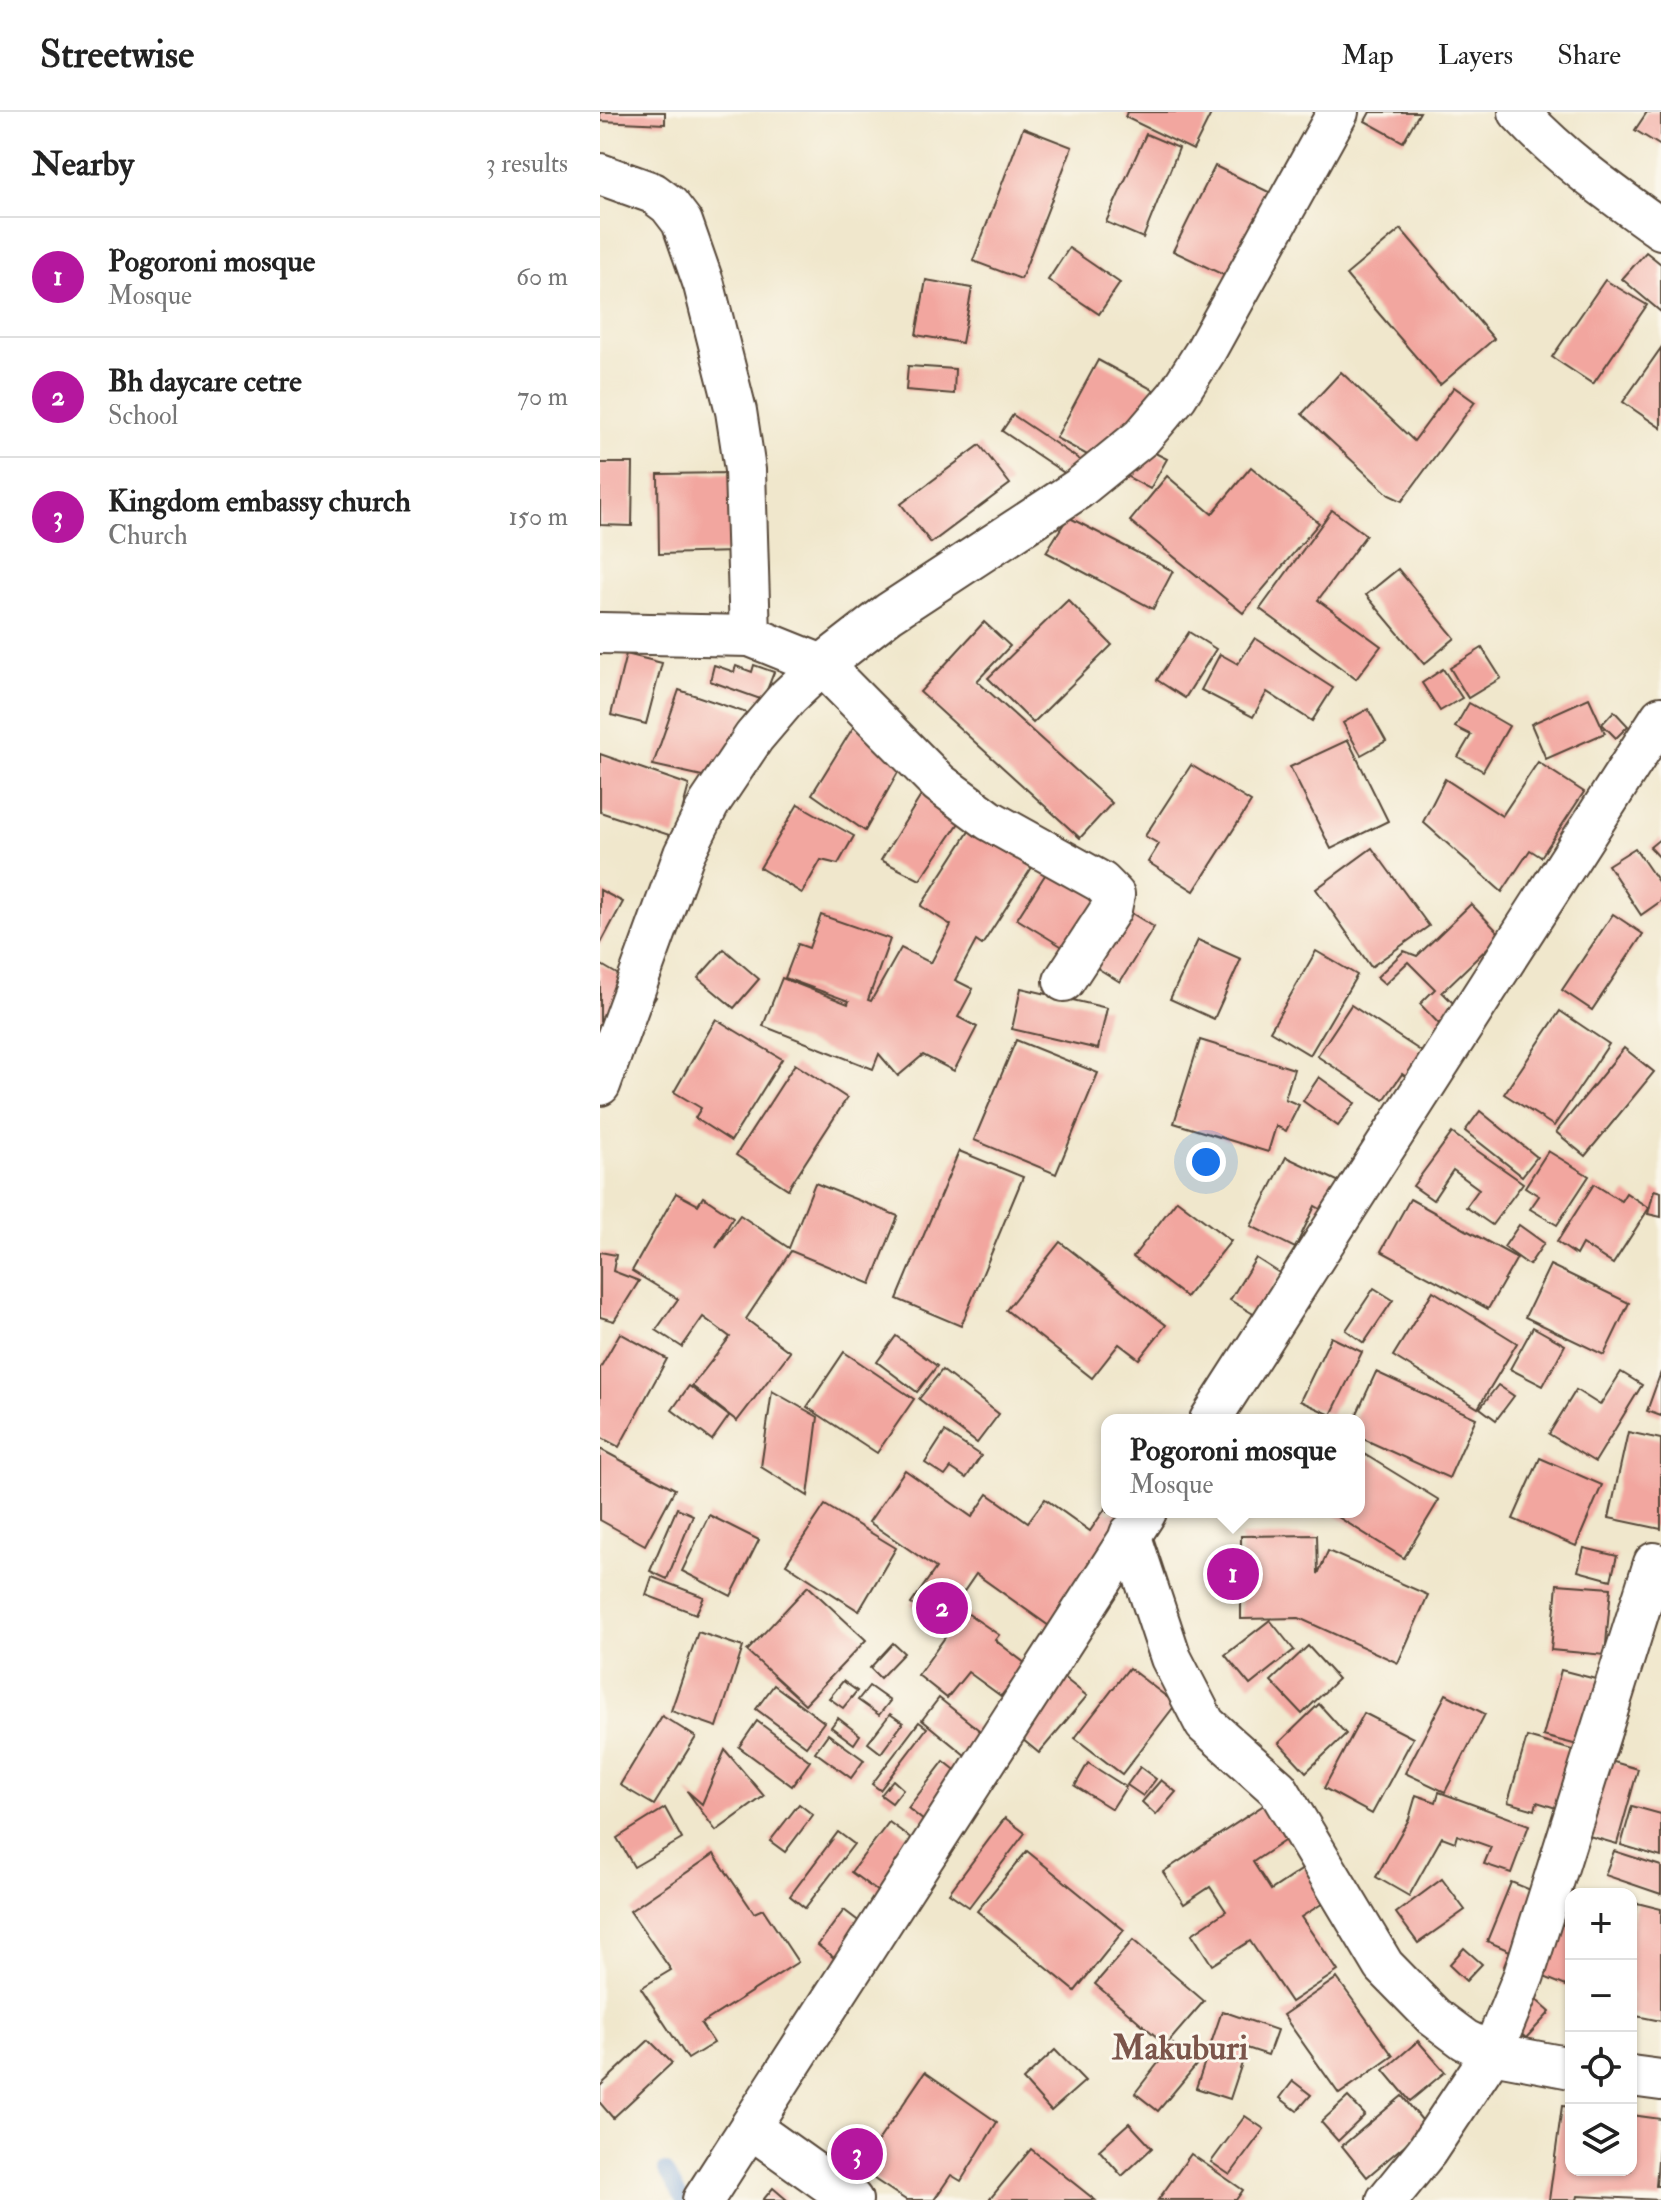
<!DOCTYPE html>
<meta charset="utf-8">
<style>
:root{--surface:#fff;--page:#f2f2f2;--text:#222;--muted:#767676;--line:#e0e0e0;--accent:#b5179e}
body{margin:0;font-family:"IM FELL Double Pica",serif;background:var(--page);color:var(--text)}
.controls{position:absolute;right:24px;bottom:24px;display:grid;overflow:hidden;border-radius:16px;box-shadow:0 2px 6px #0004}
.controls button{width:72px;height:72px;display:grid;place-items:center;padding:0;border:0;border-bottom:2px solid var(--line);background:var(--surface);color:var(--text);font:40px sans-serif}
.you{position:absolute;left:606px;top:1050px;width:28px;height:28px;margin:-20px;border:6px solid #fff;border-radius:50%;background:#1a73e8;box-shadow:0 0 0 12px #1a73e833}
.badge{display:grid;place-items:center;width:52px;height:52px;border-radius:50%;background:var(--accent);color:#fff;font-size:26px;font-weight:700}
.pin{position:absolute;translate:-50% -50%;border:4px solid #fff;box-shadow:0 2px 8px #0006}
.popup{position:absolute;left:501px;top:1302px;width:264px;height:104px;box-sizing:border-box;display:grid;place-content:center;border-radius:16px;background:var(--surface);filter:drop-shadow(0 2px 6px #0005);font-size:26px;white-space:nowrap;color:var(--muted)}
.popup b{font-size:30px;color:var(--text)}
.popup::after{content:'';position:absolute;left:50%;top:100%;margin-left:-16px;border:16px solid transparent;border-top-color:var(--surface)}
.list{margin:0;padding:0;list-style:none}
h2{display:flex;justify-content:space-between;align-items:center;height:104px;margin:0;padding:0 32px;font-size:34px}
h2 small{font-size:26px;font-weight:400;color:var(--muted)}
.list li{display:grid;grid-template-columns:52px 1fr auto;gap:24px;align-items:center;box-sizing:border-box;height:120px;padding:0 32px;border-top:2px solid var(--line)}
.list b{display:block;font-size:30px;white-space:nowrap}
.list p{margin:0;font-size:26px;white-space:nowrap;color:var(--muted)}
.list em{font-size:26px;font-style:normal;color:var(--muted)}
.icon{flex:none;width:44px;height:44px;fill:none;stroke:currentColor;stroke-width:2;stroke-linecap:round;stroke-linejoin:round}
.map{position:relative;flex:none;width:1061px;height:2088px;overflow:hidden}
header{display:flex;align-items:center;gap:48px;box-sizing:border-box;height:112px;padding:0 40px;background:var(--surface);border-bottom:2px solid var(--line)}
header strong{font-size:38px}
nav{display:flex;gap:44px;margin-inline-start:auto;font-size:28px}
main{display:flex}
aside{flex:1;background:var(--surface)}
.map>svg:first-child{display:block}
</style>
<header>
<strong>Streetwise</strong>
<nav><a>Map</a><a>Layers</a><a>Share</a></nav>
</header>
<main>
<aside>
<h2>Nearby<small>3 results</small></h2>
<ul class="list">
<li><span class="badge">1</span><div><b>Pogoroni mosque</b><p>Mosque</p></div><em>60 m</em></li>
<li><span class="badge">2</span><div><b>Bh daycare cetre</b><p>School</p></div><em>70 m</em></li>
<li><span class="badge">3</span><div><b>Kingdom embassy church</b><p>Church</p></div><em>150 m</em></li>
</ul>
</aside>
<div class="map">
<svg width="1061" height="2088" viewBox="0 0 1061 2088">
<rect width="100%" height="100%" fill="#fbf7ec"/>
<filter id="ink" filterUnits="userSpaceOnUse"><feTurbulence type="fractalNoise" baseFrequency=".0125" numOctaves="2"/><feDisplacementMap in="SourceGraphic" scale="16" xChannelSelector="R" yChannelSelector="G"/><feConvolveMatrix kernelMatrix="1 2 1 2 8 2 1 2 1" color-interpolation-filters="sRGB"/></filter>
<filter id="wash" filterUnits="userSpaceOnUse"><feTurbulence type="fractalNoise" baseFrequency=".006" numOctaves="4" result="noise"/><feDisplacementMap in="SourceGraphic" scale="32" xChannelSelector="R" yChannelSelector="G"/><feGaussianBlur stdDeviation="1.8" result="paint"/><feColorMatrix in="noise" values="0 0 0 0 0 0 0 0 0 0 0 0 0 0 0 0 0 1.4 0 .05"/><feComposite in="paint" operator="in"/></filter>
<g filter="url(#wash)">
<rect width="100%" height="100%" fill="#f0e7cc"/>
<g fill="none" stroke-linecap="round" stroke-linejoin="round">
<polyline stroke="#72a0db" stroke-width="14" points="65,2058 83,2088"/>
</g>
<g id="blocks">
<g fill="#f2a69f">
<polygon points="0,0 65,0 65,12 0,9"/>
<polygon points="527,0 612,0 593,38 525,5"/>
<polygon points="770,0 820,0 803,30 765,9"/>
<polygon points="1047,0 1061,0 1061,34 1035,18"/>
<polygon points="423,16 472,35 421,167 373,149"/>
<polygon points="546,22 579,36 543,126 506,110"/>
<polygon points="615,54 677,84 636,169 573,139"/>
<polygon points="801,117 894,227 840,273 746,163"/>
<polygon points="469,136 520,171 499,202 448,168"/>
<polygon points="1046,140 1061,152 1061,200 1022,167"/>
<polygon points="326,168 372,176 362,231 316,223"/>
<polygon points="1005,168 1047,193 993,272 952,245"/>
<polygon points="1061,236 1061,316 1023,290"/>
<polygon points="498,248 581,293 543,335 567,347 550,377 456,326"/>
<polygon points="308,254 355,257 354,282 306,278"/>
<polygon points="741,260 814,329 854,275 875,290 802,389 789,383 702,302"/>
<polygon points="413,303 486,352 475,368 402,319"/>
<polygon points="380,333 410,372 331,431 301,392"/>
<polygon points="0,351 33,351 32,414 0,413"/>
<polygon points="651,355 719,411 643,501 530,409 567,364 612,402"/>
<polygon points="132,361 134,440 59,442 58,362"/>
<polygon points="732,398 766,423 718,488 781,534 756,567 660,497"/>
<polygon points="468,405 573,459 553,497 446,440"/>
<polygon points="798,457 855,526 824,552 766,483"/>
<polygon points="468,488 512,533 433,611 388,566"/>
<polygon points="384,510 410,534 377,569 512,691 480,726 320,580"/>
<polygon points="589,520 616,537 585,586 557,568"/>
<polygon points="655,526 733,576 712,609 667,580 653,605 601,578 620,542 638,552"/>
<polygon points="882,536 901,566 868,586 850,556"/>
<polygon points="26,542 62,551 46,612 11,603"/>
<polygon points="114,553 134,560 136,554 152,560 154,553 174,560 163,588 110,569"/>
<polygon points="843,557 862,586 840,599 822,571"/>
<polygon points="79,578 147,601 116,667 53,653"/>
<polygon points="989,586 1005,621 946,647 931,612"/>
<polygon points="869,591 909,614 883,659 858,645 871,623 855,615"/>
<polygon points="768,597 786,629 761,643 743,611"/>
<polygon points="1014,599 1028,614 1016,626 1002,612"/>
<polygon points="254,614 306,646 265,719 212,682"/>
<polygon points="748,628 788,709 731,737 690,655"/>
<polygon points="0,642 89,673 75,725 0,700"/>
<polygon points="938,650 984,680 941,745 930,738 902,780 823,710 845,667 902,704"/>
<polygon points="591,653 651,690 594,779 548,750 559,732 545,724"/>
<polygon points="324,679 361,708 320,768 281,748"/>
<polygon points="198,692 254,724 238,752 221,748 202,781 160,756"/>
<polygon points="375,710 436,749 382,833 376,829 355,868 373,877 358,905 377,915 354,959 323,943 298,964 279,942 273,957 163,914 182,866 248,892 249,889 185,866 198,832 209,836 221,803 290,827 268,888 271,889 301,836 331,851 351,813 321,794"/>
<polygon points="1061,726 1061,747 1050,735"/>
<polygon points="772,736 829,814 771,855 716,777"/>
<polygon points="1035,736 1061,774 1061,789 1041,803 1008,753"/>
<polygon points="452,752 554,815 520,870 417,807"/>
<polygon points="0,778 23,790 0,833"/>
<polygon points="871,792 901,823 842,880 860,898 842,915 820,892 835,877 808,850 785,872 777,865 804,839 817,844"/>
<polygon points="1013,802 1043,822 992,898 962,878"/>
<polygon points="598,828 641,847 614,907 570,887"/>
<polygon points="124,837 159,867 134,896 98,866"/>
<polygon points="716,839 757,863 710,943 670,919"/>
<polygon points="0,852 56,885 30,927 0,909"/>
<polygon points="421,876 507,896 498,937 412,917"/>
<polygon points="751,893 839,951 822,976 802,962 784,988 717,944"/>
<polygon points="960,899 1009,932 954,1014 904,982"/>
<polygon points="116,907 182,947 131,1029 95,1006 101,996 74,980"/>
<polygon points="416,928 498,961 456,1062 374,1028"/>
<polygon points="600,928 694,957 685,987 699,993 686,1019 676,1014 668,1040 574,1011"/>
<polygon points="1024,936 1054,960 985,1044 956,1020"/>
<polygon points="195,952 247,986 188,1077 136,1043"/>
<polygon points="719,965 755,991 738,1014 703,989"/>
<polygon points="880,999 937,1045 922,1064 865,1019"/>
<polygon points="852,1021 923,1071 892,1113 866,1095 879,1077 853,1058 833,1088 813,1074"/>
<polygon points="359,1039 423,1065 361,1214 297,1187"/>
<polygon points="948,1039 989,1064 957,1113 930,1097 939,1084 925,1075"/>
<polygon points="686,1045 744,1072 729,1102 715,1094 695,1136 651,1114"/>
<polygon points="215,1071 298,1104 271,1172 191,1139 146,1207 190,1240 137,1309 92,1274 130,1225 103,1205 82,1235 56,1218 78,1187 32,1159 76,1081 98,1093 103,1085 133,1105 116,1136 140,1103 189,1136"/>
<polygon points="994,1072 1021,1089 1026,1081 1049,1096 1013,1152 982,1132 976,1143 957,1130"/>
<polygon points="1054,1078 1061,1080 1061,1105 1048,1102"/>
<polygon points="810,1087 917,1146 888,1197 781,1139"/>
<polygon points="577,1088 631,1129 586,1185 533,1145"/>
<polygon points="919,1113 944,1131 929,1153 904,1135"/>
<polygon points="460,1130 566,1213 539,1247 519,1232 492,1266 406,1198"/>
<polygon points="0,1140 16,1143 13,1159 39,1169 14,1209 0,1205"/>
<polygon points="656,1146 681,1162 655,1203 630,1188"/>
<polygon points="950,1153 1029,1191 1004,1243 925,1205"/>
<polygon points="774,1176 793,1188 764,1231 746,1218"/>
<polygon points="833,1179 917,1231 878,1296 793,1244"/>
<polygon points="933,1215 965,1233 943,1274 910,1257"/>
<polygon points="20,1221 67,1247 19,1335 0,1325 0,1256"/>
<polygon points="296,1224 337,1254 317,1280 277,1250"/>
<polygon points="731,1225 762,1240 731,1303 700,1289"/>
<polygon points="244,1240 314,1287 277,1341 207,1295"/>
<polygon points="342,1258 399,1302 377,1331 319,1287"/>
<polygon points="776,1260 876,1306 849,1366 759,1325 759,1308 754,1308"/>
<polygon points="1021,1260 1042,1273 995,1350 949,1322 976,1278 1000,1293"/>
<polygon points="1061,1260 1061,1304 1047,1299"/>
<polygon points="898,1273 914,1284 896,1308 880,1296"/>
<polygon points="89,1274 129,1304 112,1328 72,1298"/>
<polygon points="172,1279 218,1305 208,1384 161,1355"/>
<polygon points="345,1320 381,1344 366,1366 351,1356 345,1364 325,1351"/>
<polygon points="1028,1320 1061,1327 1061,1417 1009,1406"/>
<polygon points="0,1337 75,1377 45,1433 0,1408"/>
<polygon points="759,1339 839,1388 804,1446 730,1400 759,1400"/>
<polygon points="940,1346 1002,1373 976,1434 913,1407"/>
<polygon points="305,1358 372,1405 388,1382 428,1410 445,1387 490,1419 507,1394 507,1400 534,1400 452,1516 376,1462 341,1513 311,1492 336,1456 269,1410"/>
<polygon points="225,1393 296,1436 259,1499 186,1452"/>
<polygon points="77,1396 93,1403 67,1467 50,1459"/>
<polygon points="109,1403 159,1428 131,1484 82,1459"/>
<polygon points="717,1423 718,1462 728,1439 828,1483 798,1551 699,1506 641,1507 641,1424"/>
<polygon points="984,1436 1017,1444 1011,1468 978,1459"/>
<polygon points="52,1465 104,1485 96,1502 46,1483"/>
<polygon points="957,1472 1011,1476 1005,1543 951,1538"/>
<polygon points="208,1474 266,1528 205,1592 147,1539"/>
<polygon points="364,1499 399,1523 395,1528 426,1552 401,1584 368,1560 347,1586 318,1563"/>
<polygon points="670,1508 694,1538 650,1573 625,1543"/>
<polygon points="98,1520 143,1535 117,1615 71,1599"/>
<polygon points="293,1531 304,1541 280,1566 270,1556"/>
<polygon points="708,1534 738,1567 702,1602 671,1569"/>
<polygon points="529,1556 576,1592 522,1662 475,1626"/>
<polygon points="961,1558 1034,1577 1016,1643 943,1624"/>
<polygon points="463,1565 487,1584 439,1641 416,1622"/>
<polygon points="243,1569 257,1579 243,1596 229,1586"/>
<polygon points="174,1573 224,1610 206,1634 156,1597"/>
<polygon points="269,1574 290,1589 279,1603 258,1588"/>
<polygon points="846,1582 885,1602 845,1680 805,1661"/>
<polygon points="339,1586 389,1626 371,1648 322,1608"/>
<polygon points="719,1592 746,1622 706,1660 679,1631"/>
<polygon points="764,1601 813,1626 772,1702 724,1676"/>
<polygon points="290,1602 303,1611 281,1641 268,1631"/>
<polygon points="62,1604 96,1625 54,1693 20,1673"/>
<polygon points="238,1606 260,1623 254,1632 231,1615"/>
<polygon points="157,1609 210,1649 192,1674 139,1635"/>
<polygon points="319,1610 327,1616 280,1678 272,1672"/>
<polygon points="228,1622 264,1648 251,1666 215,1640"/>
<polygon points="927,1625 1038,1657 1017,1732 968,1718 972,1701 937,1690 935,1698 908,1690"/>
<polygon points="125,1638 164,1684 116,1719 87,1679 102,1692"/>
<polygon points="344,1649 359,1661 324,1709 308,1696"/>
<polygon points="488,1651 526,1675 512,1697 475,1674"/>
<polygon points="540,1655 556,1667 543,1684 527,1673"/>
<polygon points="293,1668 303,1677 292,1691 281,1683"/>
<polygon points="561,1668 576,1680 556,1703 542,1690"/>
<polygon points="839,1680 929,1713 911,1761 884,1752 891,1735 857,1723 855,1730 842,1725 809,1784 776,1765 809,1707 816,1683 836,1690"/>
<polygon points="670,1689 693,1723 653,1750 671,1778 706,1755 728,1788 701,1805 738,1859 691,1890 650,1829 612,1853 592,1822 626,1799 610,1775 584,1792 563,1760"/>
<polygon points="199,1692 213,1703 185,1740 170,1729"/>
<polygon points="1032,1694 1061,1702 1061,1745 1021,1733"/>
<polygon points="65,1696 82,1727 34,1755 17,1726"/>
<polygon points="405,1706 425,1721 369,1795 349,1781"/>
<polygon points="289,1710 323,1735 285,1785 251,1760"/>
<polygon points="238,1720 254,1732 205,1796 190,1784"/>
<polygon points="427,1739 524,1818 475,1879 377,1799"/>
<polygon points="1014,1739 1061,1754 1061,1782 1005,1763"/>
<polygon points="114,1742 154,1801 163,1797 198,1850 101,1912 114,1931 88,1947 41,1876 71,1858 30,1799"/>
<polygon points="842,1767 865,1798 818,1831 796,1801"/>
<polygon points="911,1770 938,1781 930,1799 966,1814 971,1802 971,1876 932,1860 930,1865 904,1854 910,1839 887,1829"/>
<polygon points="1037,1791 1061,1797 1061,1909 1031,1903 1031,1816"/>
<polygon points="244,1798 265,1814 239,1850 218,1833"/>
<polygon points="533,1828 604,1889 566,1933 495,1872"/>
<polygon points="864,1836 882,1852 866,1869 849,1853"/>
<polygon points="737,1866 793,1944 739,1982 683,1903"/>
<polygon points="916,1870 950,1900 926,1926 893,1897"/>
<polygon points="622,1899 677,1918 668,1943 647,1936 630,1987 596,1976"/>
<polygon points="49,1928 72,1951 13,2006 0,1991 0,1974"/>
<polygon points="818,1929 845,1960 810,1989 784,1958"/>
<polygon points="573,1932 598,1951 558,1999 535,1981"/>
<polygon points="455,1938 485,1969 451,1999 423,1968"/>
<polygon points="325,1960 397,2010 361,2069 351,2063 334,2088 306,2088 259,2057"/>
<polygon points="693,1969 711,1983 697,1999 680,1986"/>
<polygon points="802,1984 827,2014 767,2065 742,2034"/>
<polygon points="748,1985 765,2003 738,2029 721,2010"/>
<polygon points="962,1994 971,1995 971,2058 1031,2058 1031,2003 1061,2007 1056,2074 1061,2074 1061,2088 978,2084 977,2088 949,2088"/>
<polygon points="645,2004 664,2017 630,2063 611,2050"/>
<polygon points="529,2011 552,2036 522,2064 499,2038"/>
<polygon points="431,2037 495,2088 389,2088"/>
<polygon points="591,2042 643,2078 636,2088 558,2088"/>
<polygon points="173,2076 187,2088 163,2088"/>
</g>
</g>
</g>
<g filter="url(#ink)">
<use href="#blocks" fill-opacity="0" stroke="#564638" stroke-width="2"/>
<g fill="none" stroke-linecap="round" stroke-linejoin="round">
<defs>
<g id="street">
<path d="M919,0c42,46 92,81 142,117"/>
<polyline points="0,62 53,81 69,93 82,110 104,173 136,299 145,358 150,524"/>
<polyline points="0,521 150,524 222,553 339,671 389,708 501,770 514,783 511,797 464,869"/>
<polyline points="0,973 84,742 109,692 154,625 188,585 222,553 289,501 478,377 542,325 577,284 605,240 738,0"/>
<polyline points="610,1308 1061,605"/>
<polyline points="530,1422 571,1546 605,1612 678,1677 784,1854 833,1904 865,1928 892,1941 971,1956"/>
<polyline points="1031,1964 1061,1968"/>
<polyline points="151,2016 252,2088"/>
<polyline points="103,2088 546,1400"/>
<polyline points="787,2088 826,2040 892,1941 924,1863 1054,1451"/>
</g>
</defs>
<use href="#street" stroke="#564638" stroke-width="44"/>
<use href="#street" stroke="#fff" stroke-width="40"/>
</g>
</g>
<g text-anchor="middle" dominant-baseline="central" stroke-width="6" stroke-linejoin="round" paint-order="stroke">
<g font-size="34" font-weight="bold" fill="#7b554b" stroke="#fbf7ec">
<text x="580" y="1936">Makuburi</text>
</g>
</g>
</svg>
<div class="controls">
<button>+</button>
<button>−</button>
<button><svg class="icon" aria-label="locate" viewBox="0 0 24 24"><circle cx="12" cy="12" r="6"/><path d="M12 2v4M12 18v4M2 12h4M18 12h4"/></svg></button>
<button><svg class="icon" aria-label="layers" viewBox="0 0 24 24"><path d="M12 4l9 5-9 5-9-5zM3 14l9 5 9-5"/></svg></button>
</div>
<div class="you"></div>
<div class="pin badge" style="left:633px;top:1462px">1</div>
<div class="popup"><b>Pogoroni mosque</b>Mosque</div>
<div class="pin badge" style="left:342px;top:1496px">2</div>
<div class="pin badge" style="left:257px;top:2042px">3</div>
</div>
</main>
